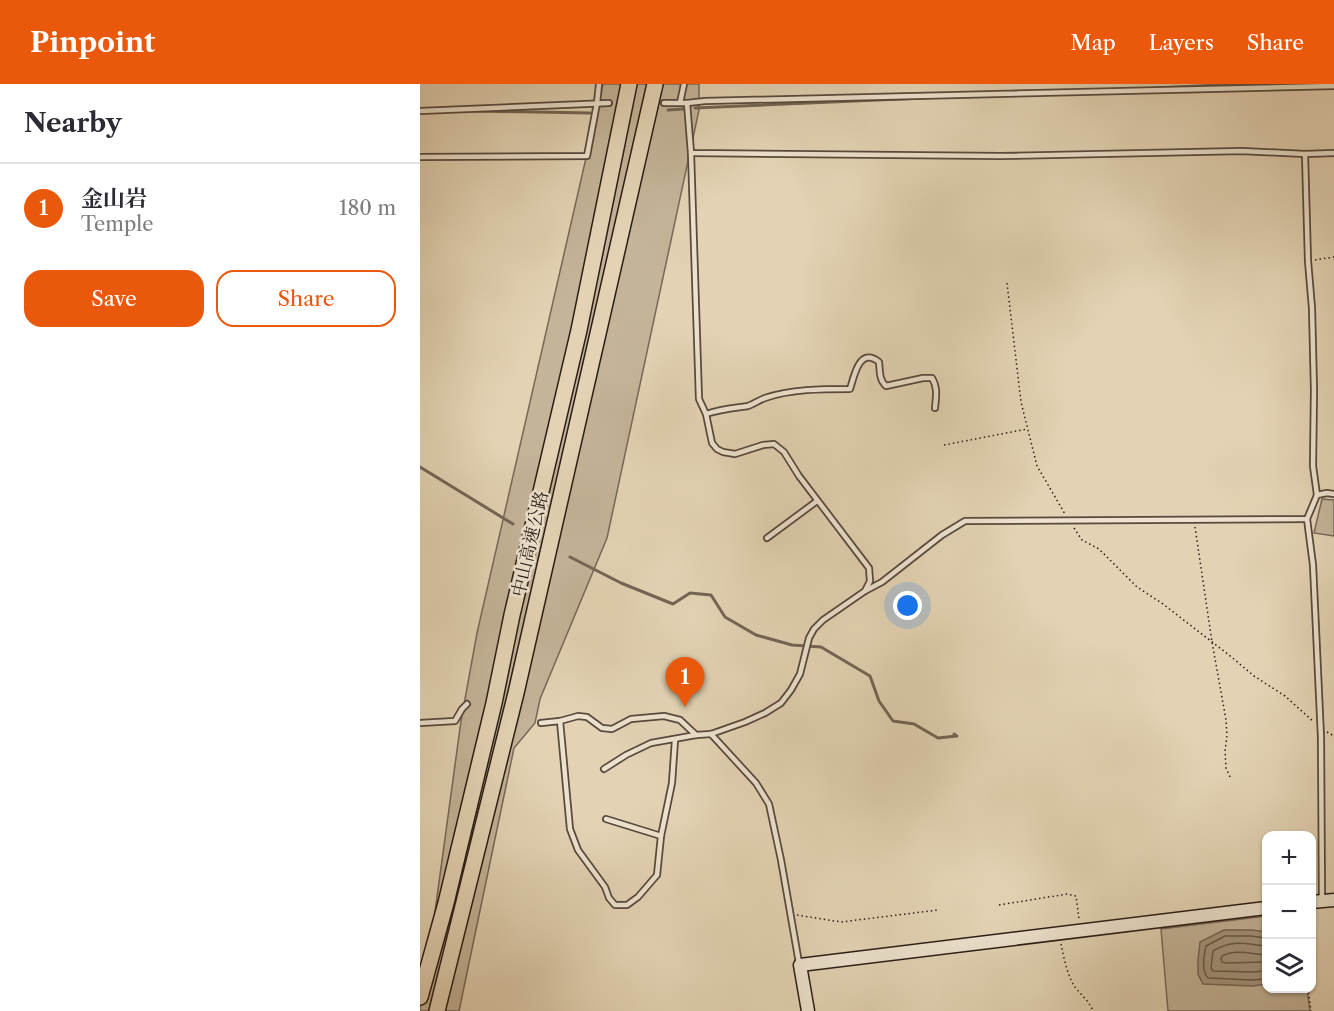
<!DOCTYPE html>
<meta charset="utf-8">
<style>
:root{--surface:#fff;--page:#f7f7f7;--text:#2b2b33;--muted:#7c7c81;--line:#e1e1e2;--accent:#ea580c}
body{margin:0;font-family:"Libre Caslon Text","Noto Serif TC",serif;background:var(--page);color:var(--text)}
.controls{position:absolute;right:18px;bottom:18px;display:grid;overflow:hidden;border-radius:12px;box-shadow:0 2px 4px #0004}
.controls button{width:54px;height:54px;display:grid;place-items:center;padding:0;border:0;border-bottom:2px solid var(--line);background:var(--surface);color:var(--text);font:30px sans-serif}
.you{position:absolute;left:488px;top:522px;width:21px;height:21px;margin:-15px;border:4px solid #fff;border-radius:50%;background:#1a73e8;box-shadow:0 0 0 9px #1a73e833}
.badge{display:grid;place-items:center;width:39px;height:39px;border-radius:50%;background:var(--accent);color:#fff;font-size:20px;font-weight:700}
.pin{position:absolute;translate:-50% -50px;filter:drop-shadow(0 2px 3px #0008)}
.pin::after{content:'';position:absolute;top:32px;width:21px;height:18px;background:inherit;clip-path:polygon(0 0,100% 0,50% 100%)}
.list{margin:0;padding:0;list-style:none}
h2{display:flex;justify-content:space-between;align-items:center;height:78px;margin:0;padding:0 24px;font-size:26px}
h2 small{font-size:20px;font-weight:400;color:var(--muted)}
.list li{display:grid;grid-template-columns:39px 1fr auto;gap:18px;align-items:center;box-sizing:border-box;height:90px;padding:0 24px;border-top:2px solid var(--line)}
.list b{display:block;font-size:22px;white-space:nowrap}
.list p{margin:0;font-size:20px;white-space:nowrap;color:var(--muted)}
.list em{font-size:20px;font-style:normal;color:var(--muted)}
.actions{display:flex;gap:12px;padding:18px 24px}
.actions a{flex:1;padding:14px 0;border:2px solid var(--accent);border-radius:18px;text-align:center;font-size:21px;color:var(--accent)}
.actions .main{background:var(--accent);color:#fff}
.icon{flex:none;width:33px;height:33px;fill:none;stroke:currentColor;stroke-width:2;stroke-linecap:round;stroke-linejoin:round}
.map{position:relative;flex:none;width:914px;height:927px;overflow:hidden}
header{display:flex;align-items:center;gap:36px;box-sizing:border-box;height:84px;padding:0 30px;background:var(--accent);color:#fff}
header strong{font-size:28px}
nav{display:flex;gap:33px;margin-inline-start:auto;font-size:21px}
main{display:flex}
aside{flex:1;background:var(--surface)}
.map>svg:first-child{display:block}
</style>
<header>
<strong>Pinpoint</strong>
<nav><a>Map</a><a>Layers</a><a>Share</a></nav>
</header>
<main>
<aside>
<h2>Nearby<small></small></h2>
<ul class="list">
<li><span class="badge">1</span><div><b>金山岩</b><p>Temple</p></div><em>180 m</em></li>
</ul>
<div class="actions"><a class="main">Save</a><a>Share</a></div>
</aside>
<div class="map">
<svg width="914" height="927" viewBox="0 0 914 927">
<rect width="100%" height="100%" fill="#e3d3b4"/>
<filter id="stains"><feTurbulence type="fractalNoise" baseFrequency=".00333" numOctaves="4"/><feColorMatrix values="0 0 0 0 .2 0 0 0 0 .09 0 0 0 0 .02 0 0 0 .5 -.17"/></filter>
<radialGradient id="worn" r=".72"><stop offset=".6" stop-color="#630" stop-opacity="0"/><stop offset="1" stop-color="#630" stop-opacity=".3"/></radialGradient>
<g fill="#c4b499" stroke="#776858" stroke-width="1.5">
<polygon points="183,0 279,0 279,26 187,454 120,615 115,639 94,664 39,927 0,927 0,884 14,835 41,637 57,549"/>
<polygon points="902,415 914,416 914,452 894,449"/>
<polygon points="846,832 846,904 887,905 890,927 748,927 741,845"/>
</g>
<polygon fill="#a4957e" stroke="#736554" stroke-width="1.5" points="804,846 832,846 846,848 846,900 833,902 783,900 778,890 778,876 780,858"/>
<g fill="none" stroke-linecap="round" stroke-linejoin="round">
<g stroke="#67594a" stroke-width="1.5">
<path d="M846,854l-15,-2h-26l-19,10c-2,10 -5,24 2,32l44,2 14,-1"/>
<path d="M846,862c-21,-2 -33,-7 -53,5l-2,17 2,3 39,1 14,-1"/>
<path d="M846,871c-15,-1 -30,-6 -44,1l-1,3 1,3 4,1 40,-1"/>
</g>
<g stroke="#736554" stroke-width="3">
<polyline points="736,4 820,0 852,1"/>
<polyline points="275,24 504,14"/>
<polyline points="248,26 263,25"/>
<polyline points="53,27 170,29"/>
<polyline points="0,383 93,440"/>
<polyline points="150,473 201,499 253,520 270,509 291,511 305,533 336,551 372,561 401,563 450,592 459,617 473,637 494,640 518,654 537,652 534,650"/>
</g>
<defs>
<g id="lane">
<polyline points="244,19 267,19 271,69 580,72 822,67 885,70 914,69"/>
<polyline points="260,19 264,0"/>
<polyline points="267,19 285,17 914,2"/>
<polyline points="0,27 189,19"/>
<polyline points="271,69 279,315 286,330 292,359 297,365 303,368 315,370 343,361 354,360 364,368 379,392 449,484 450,497 445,507"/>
<polyline points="0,73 167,72 177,19 179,0"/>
<path d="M286,330c14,-5 27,-6 42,-8 6,-2 11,-6 17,-8 26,-9 57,-9 85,-9 4,-12 9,-43 29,-27 1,9 0,18 7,24l37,-8h9c6,10 4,19 3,30"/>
<polyline points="897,411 907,409 914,410"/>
<polyline points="887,435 893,481 901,653 902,816"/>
<polyline points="347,454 397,417"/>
<polyline points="140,637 158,632 167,633 182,644 192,645 211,635 244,632 260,636 276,651"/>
<polyline points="0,639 35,637 42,625 47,620"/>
<polyline points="121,639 140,637 150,745 158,766 185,803 189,814 195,821 207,821 218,813 237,791 241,752 252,699 255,656"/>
<polyline points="291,650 336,699 349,720 361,776 379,879"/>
<polyline points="184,685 206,671 231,659 276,651 291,650 325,638 345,629 361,619 371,606 380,590 389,554 394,545 403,536 445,507 462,498 522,451 545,437 887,435 897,411 893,382 894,306 892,224 888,177 885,70"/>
<polyline points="186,735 241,752"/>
</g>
<g id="secondary">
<polyline points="892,818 914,816"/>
<polyline points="388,927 380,881 846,824"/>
</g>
<g id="highway">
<polyline points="0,913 26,819 74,619 92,531 159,246 209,0"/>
<polyline points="17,927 96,609 235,0"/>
</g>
</defs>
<use href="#lane" stroke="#584a3e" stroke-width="8"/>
<use href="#secondary" stroke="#2a1d16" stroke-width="15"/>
<use href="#highway" stroke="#2a1d16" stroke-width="18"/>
<g stroke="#2a1d16" stroke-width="1.5" stroke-dasharray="1.5 3" stroke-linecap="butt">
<polyline points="895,176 914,173"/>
<polyline points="587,199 601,318 617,382 645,430"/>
<polyline points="524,361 607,345"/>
<polyline points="775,443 792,558 806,636 807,652 805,667 806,684 811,695"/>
<polyline points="654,444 662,456 679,465 717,503 743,520 809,571 834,592 865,612 894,638"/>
<polyline points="907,648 914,652"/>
<polyline points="579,821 647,810 656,812 659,835"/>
<polyline points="377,831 421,838 518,826"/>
<path d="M641,860c3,14 6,31 14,43 6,8 14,14 18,24"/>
<polyline points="888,904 891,927"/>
</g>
<use href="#lane" stroke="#ede2ce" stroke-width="4.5"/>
<use href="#secondary" stroke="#ede2ce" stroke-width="12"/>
<use href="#highway" stroke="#e3d3b4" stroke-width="15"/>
</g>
<g text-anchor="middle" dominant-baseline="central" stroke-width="5" stroke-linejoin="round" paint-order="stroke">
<g font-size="18" fill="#2a1d16" stroke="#ede2ce">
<text transform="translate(110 460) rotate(-77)">中山高速公路</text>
</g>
</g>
<rect width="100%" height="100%" filter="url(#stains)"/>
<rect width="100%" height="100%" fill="url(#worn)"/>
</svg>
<div class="controls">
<button>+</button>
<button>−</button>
<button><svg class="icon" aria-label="layers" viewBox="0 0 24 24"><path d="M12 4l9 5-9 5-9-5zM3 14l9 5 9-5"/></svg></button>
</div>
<div class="you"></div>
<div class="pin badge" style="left:265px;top:623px">1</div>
</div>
</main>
